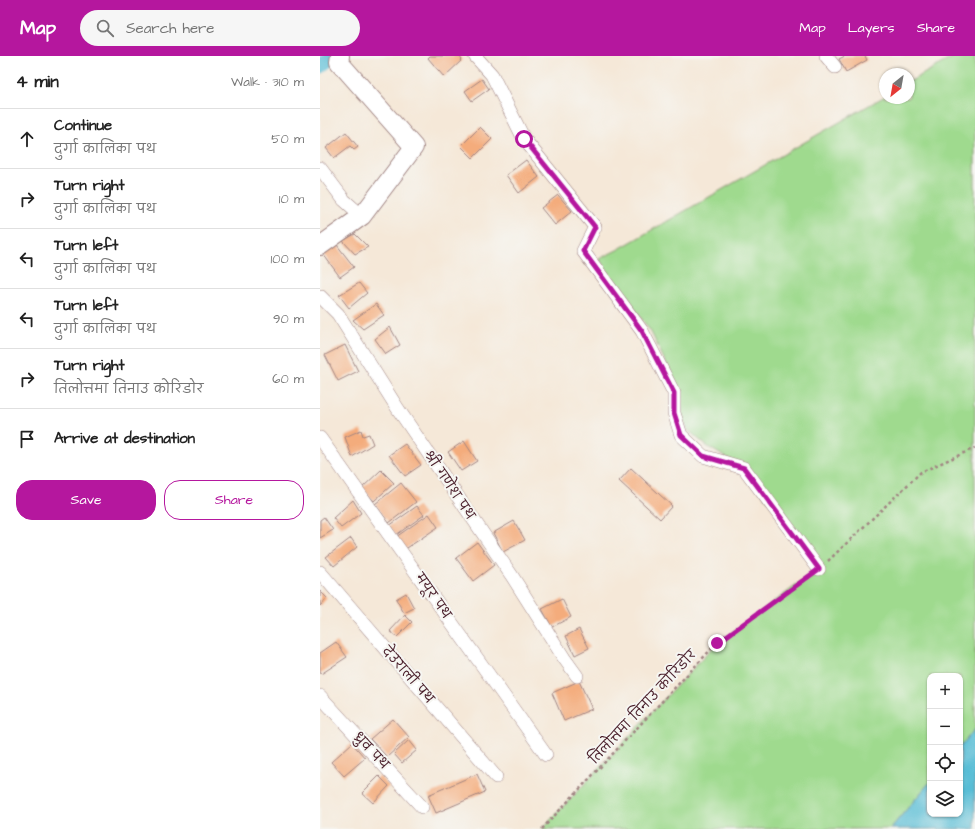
<!DOCTYPE html>
<meta charset="utf-8">
<style>
:root{--surface:#fff;--page:#f6f6f6;--text:#222;--muted:#767676;--line:#e0e0e0;--accent:#b5179e}
body{margin:0;font-family:"Architects Daughter","Playpen Sans Deva",sans-serif;background:var(--page);color:var(--text)}
.controls{position:absolute;right:12px;bottom:12px;display:grid;overflow:hidden;border-radius:8px;box-shadow:0 1px 3px #0004}
.controls button{width:36px;height:36px;display:grid;place-items:center;padding:0;border:0;border-bottom:1px solid var(--line);background:var(--surface);color:var(--text);font:20px sans-serif}
.compass{position:absolute;left:559px;top:12px;width:36px;height:36px;border-radius:50%;background:var(--surface);box-shadow:0 1px 3px #0004;rotate:211deg}
.stop{position:absolute;width:12px;height:12px;margin:-9px;border:3px solid #b5179e;border-radius:50%;background:#fff}
.stop.end{background:#b5179e;border-color:#fff;box-shadow:0 1px 4px #0008}
.list{margin:0;padding:0;list-style:none}
h2{display:flex;justify-content:space-between;align-items:center;height:52px;margin:0;padding:0 16px;font-size:17px}
h2 small{font-size:13px;font-weight:400;color:var(--muted)}
.list li{display:grid;grid-template-columns:26px 1fr auto;gap:12px;align-items:center;box-sizing:border-box;height:60px;padding:0 16px;border-top:1px solid var(--line)}
.list b{display:block;font-size:15px;white-space:nowrap}
.list p{margin:0;font-size:13px;white-space:nowrap;color:var(--muted)}
.list em{font-size:13px;font-style:normal;color:var(--muted)}
.actions{display:flex;gap:8px;padding:12px 16px}
.actions a{flex:1;padding:9px 0;border:1px solid var(--accent);border-radius:16px;text-align:center;font-size:14px;color:var(--accent)}
.actions .main{background:var(--accent);color:#fff}
.icon{flex:none;width:22px;height:22px;fill:none;stroke:currentColor;stroke-width:2;stroke-linecap:round;stroke-linejoin:round}
.map{position:relative;flex:none;width:655px;height:773px;overflow:hidden}
header{display:flex;align-items:center;gap:24px;box-sizing:border-box;height:56px;padding:0 20px;background:var(--accent);color:#fff}
header strong{font-size:19px}
nav{display:flex;gap:22px;margin-inline-start:auto;font-size:14px}
.search{width:280px;height:36px;background:var(--page);display:flex;align-items:center;gap:10px;box-sizing:border-box;padding:0 14px;border-radius:22px;color:var(--muted);font-size:15px}
main{display:flex}
aside{flex:1;background:var(--surface)}
.map>svg:first-child{display:block}
</style>
<header>
<strong>Map</strong>
<div class="search"><svg class="icon" aria-label="search" viewBox="0 0 24 24"><circle cx="10" cy="10" r="6"/><path d="M15 15l6 6"/></svg>Search here</div>
<nav><a>Map</a><a>Layers</a><a>Share</a></nav>
</header>
<main>
<aside>
<h2>4 min<small>Walk · 310 m</small></h2>
<ul class="list">
<li><svg class="icon" aria-label="ahead" viewBox="0 0 24 24"><path d="M12 20V5M6 11l6-6 6 6"/></svg><div><b>Continue</b><p>दुर्गा कालिका पथ</p></div><em>50 m</em></li>
<li><svg class="icon" aria-label="right" viewBox="0 0 24 24"><path d="M7 20v-9h11M14 6l5 5-5 5"/></svg><div><b>Turn right</b><p>दुर्गा कालिका पथ</p></div><em>10 m</em></li>
<li><svg class="icon" aria-label="left" viewBox="0 0 24 24"><path d="M17 20v-9H6M10 6l-5 5 5 5"/></svg><div><b>Turn left</b><p>दुर्गा कालिका पथ</p></div><em>100 m</em></li>
<li><svg class="icon" aria-label="left" viewBox="0 0 24 24"><path d="M17 20v-9H6M10 6l-5 5 5 5"/></svg><div><b>Turn left</b><p>दुर्गा कालिका पथ</p></div><em>90 m</em></li>
<li><svg class="icon" aria-label="right" viewBox="0 0 24 24"><path d="M7 20v-9h11M14 6l5 5-5 5"/></svg><div><b>Turn right</b><p>तिलोत्तमा तिनाउ कोरिडोर</p></div><em>60 m</em></li>
<li><svg class="icon" aria-label="arrive" viewBox="0 0 24 24"><path d="M6 21V4h12l-3 4 3 4H6"/></svg><div><b>Arrive at destination</b></div></li>
</ul>
<div class="actions"><a class="main">Save</a><a>Share</a></div>
</aside>
<div class="map">
<svg width="655" height="773" viewBox="0 0 655 773">
<rect width="100%" height="100%" fill="#f6f6f2"/>
<filter id="ink" filterUnits="userSpaceOnUse"><feTurbulence type="fractalNoise" baseFrequency=".025" numOctaves="2"/><feDisplacementMap in="SourceGraphic" scale="8" xChannelSelector="R" yChannelSelector="G"/><feConvolveMatrix kernelMatrix="1 2 1 2 8 2 1 2 1" color-interpolation-filters="sRGB"/></filter>
<filter id="wash" filterUnits="userSpaceOnUse"><feTurbulence type="fractalNoise" baseFrequency=".012" numOctaves="4" result="noise"/><feDisplacementMap in="SourceGraphic" scale="16" xChannelSelector="R" yChannelSelector="G"/><feGaussianBlur stdDeviation="0.9" result="paint"/><feColorMatrix in="noise" values="0 0 0 0 0 0 0 0 0 0 0 0 0 0 0 0 0 1.4 0 .05"/><feComposite in="paint" operator="in"/></filter>
<g filter="url(#wash)">
<rect width="100%" height="100%" fill="#f5e8d8"/>
<polygon fill="#9fda8e" stroke="#747c5c" points="635,0 655,0 655,673 640,691 640,620 610,620 610,726 570,773 222,773 397,587 499,513 424,412 388,391 368,374 361,358 360,336 331,276 279,203 297,194 565,40 565,42 589,42 589,26"/>
<polygon fill="#58bdd6" stroke="#516e80" points="655,673 655,773 570,773 610,726 610,758 640,758 640,691"/>
<g fill="none" stroke-linecap="round" stroke-linejoin="round">
<polyline stroke="#58bdd6" stroke-width="15" points="0,10 13,0"/>
</g>
<g id="blocks">
<g fill="#f4ac7b">
<polygon points="110,0 139,0 142,4 124,21 108,2"/>
<polygon points="525,0 545,0 547,4 526,16 519,3"/>
<polygon points="162,23 169,33 152,45 145,35"/>
<polygon points="160,71 172,83 153,102 141,90"/>
<polygon points="26,76 38,91 34,94 30,90 14,102 6,92"/>
<polygon points="206,104 219,121 199,137 186,119"/>
<polygon points="238,139 252,155 235,169 221,152"/>
<polygon points="35,178 48,191 35,198 23,185"/>
<polygon points="17,189 34,211 20,221 3,198"/>
<polygon points="39,227 47,237 29,252 19,239"/>
<polygon points="56,248 64,259 43,273 33,264"/>
<polygon points="70,271 80,289 66,298 55,283"/>
<polygon points="25,289 38,315 18,325 5,299"/>
<polygon points="41,374 43,380 49,378 53,388 32,401 25,381"/>
<polygon points="144,385 157,405 141,415 128,396"/>
<polygon points="85,388 101,409 85,420 69,399"/>
<polygon points="311,412 352,450 340,463 299,425"/>
<polygon points="61,414 74,427 54,445 42,432"/>
<polygon points="81,427 96,446 69,467 55,448"/>
<polygon points="33,444 41,457 21,472 13,462"/>
<polygon points="97,450 104,459 76,479 69,470"/>
<polygon points="109,458 118,471 84,494 76,481"/>
<polygon points="4,461 13,474 0,482 0,464"/>
<polygon points="194,465 205,484 183,496 173,477"/>
<polygon points="31,482 37,491 14,510 6,501"/>
<polygon points="157,486 174,509 153,525 136,502"/>
<polygon points="0,535 7,542 0,550"/>
<polygon points="86,537 94,552 84,557 76,543"/>
<polygon points="242,543 251,561 232,571 222,553"/>
<polygon points="85,559 92,566 77,581 70,575"/>
<polygon points="259,573 269,592 255,599 246,580"/>
<polygon points="16,586 27,601 1,618 0,616 0,597"/>
<polygon points="259,625 272,653 244,665 232,637"/>
<polygon points="73,663 89,681 67,701 50,683"/>
<polygon points="89,684 97,694 82,707 74,698"/>
<polygon points="32,687 45,702 24,720 11,706"/>
<polygon points="157,718 165,736 116,757 108,739"/>
<polygon points="59,720 69,730 53,747 42,737"/>
</g>
</g>
</g>
<g filter="url(#ink)">
<use href="#blocks" fill-opacity="0" stroke="#a08482" stroke-width="1"/>
<g fill="none" stroke-linecap="round" stroke-linejoin="round">
<defs>
<g id="street">
<polyline points="155,0 172,19 204,83 275,171 263,195 322,275 354,337 354,357 361,379 383,400 424,412 499,513"/>
<polyline points="506,0 515,11"/>
<polyline points="0,112 24,144 42,160"/>
<polyline points="0,240 18,258 78,353 192,520 244,602 257,620"/>
<polyline points="0,382 226,699"/>
<polyline points="0,516 176,721"/>
<polyline points="0,640 102,751"/>
</g>
<polyline id="secondary" points="0,190 42,160 94,91 19,6 20,0"/>
</defs>
<use href="#street" stroke="#a08482" stroke-width="14"/>
<use href="#secondary" stroke="#a08482" stroke-width="20"/>
<g stroke="#a08482" stroke-width="2.5" stroke-dasharray="3 3" stroke-linecap="butt">
<polyline points="508,505 601,416 655,392"/>
<polyline points="222,773 397,587 489,521"/>
</g>
<use href="#street" stroke="#fff" stroke-width="13"/>
<use href="#secondary" stroke="#fff" stroke-width="18"/>
</g>
</g>
<g fill="none" stroke-linecap="round" stroke-linejoin="round" filter="url(#ink)">
<polyline stroke="#b5179e" stroke-width="5" points="204,83 275,171 263,195 322,275 354,337 354,357 361,379 383,400 424,412 499,513 397,587"/>
</g>
<g text-anchor="middle" dominant-baseline="central" stroke-width="4" stroke-linejoin="round" paint-order="stroke">
<g font-size="13" fill="#4a1f2b" stroke="#f6f6f2">
<text transform="translate(129 429) rotate(56)">श्री गणेश पथ</text>
<text transform="translate(113 540) rotate(55)">मयूर पथ</text>
<text transform="translate(88 619) rotate(49)">देउराली पथ</text>
<text transform="translate(323 651) rotate(-47)">तिलोत्तमा तिनाउ कोरिडोर</text>
<text transform="translate(51 695) rotate(47)">ध्रुव पथ</text>
</g>
</g>
</svg>
<div class="controls">
<button>+</button>
<button>−</button>
<button><svg class="icon" aria-label="locate" viewBox="0 0 24 24"><circle cx="12" cy="12" r="6"/><path d="M12 2v4M12 18v4M2 12h4M18 12h4"/></svg></button>
<button><svg class="icon" aria-label="layers" viewBox="0 0 24 24"><path d="M12 4l9 5-9 5-9-5zM3 14l9 5 9-5"/></svg></button>
</div>
<svg class="compass" viewBox="-18 -18 36 36"><path d="M0-13l5 13h-10z" fill="#e53935"/><path d="M0 13l5-13h-10z" fill="#767676"/></svg>
<div class="stop" style="left:204px;top:83px"></div>
<div class="stop end" style="left:397px;top:587px"></div>
</div>
</main>
